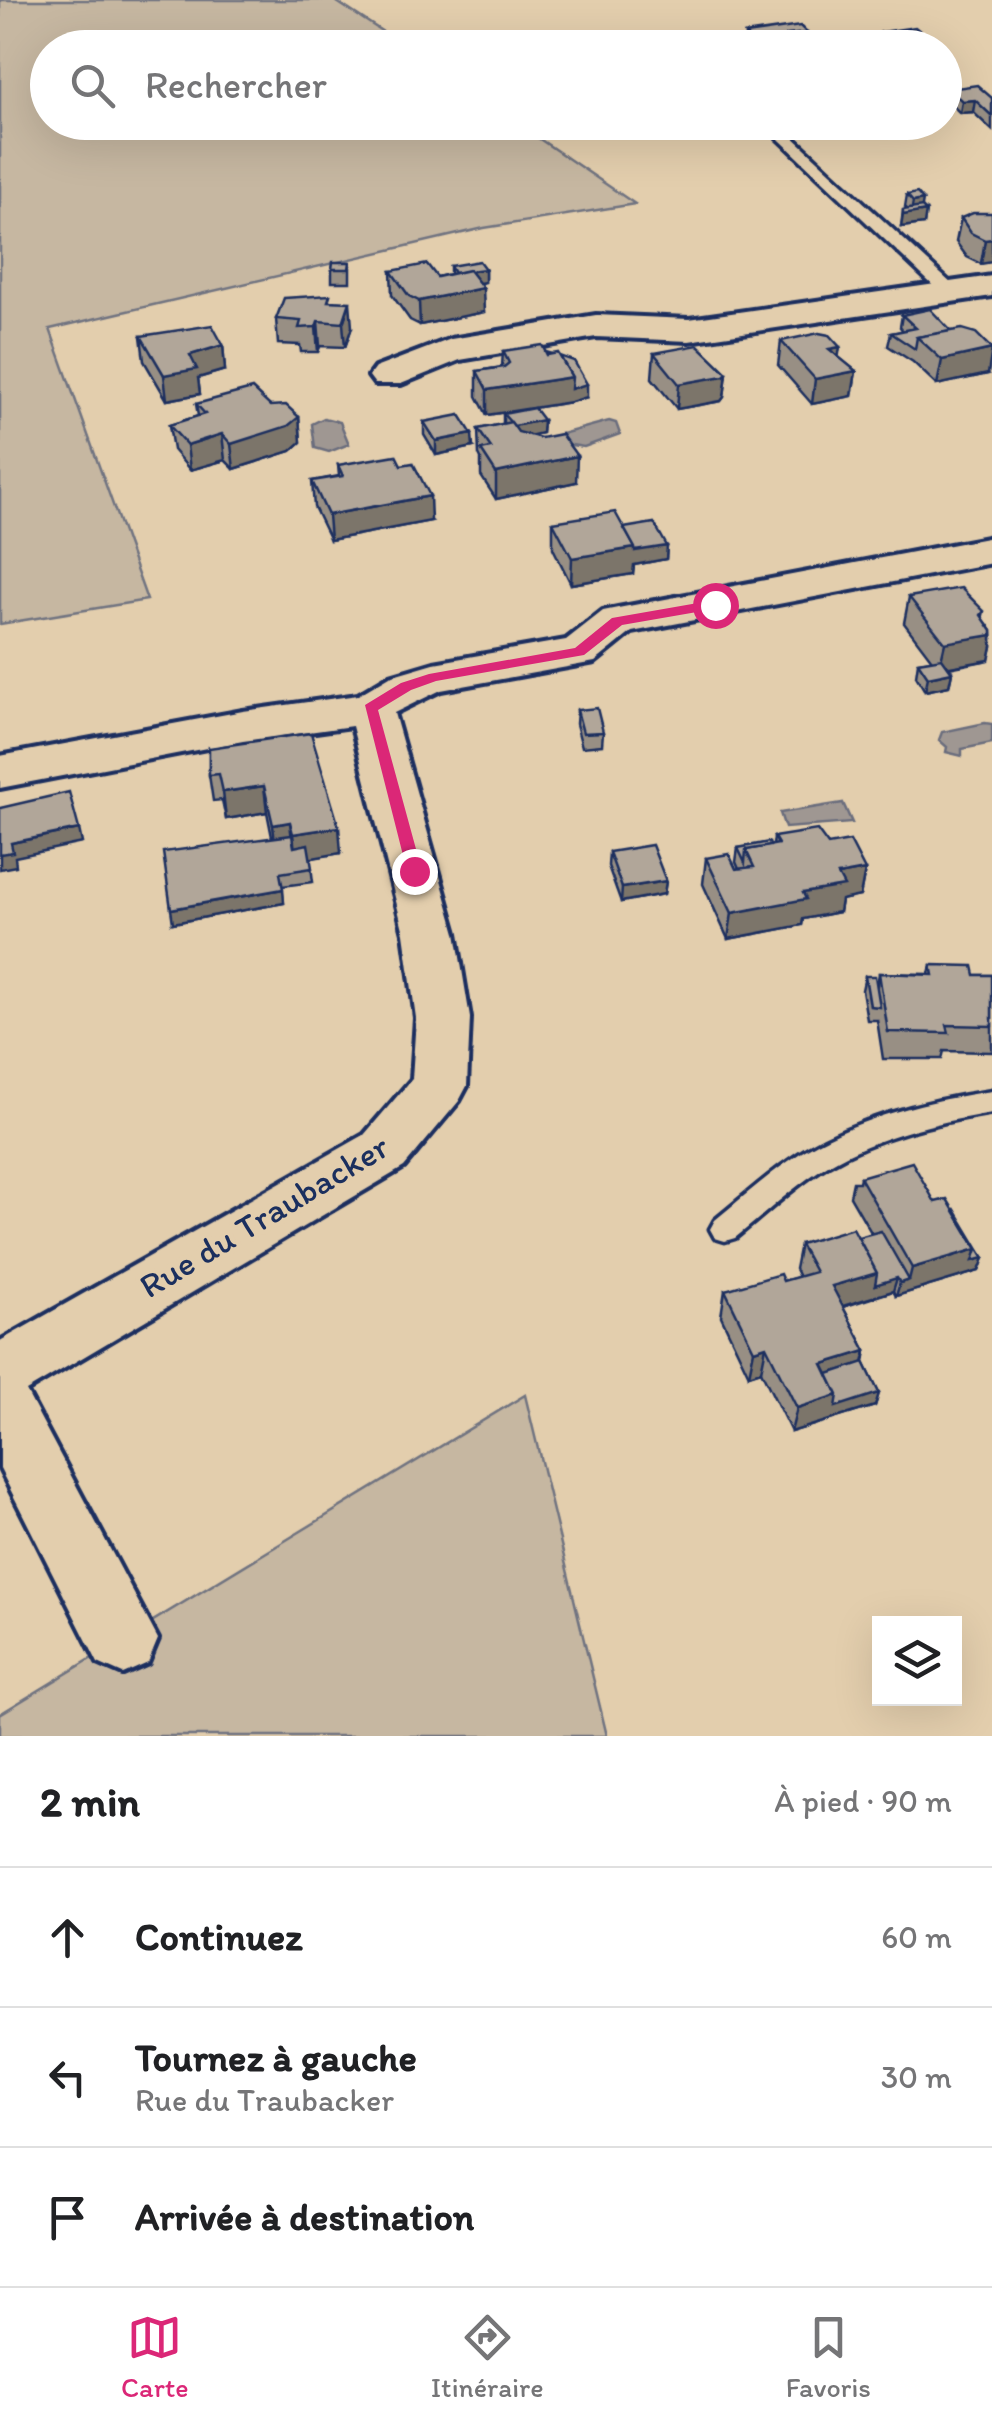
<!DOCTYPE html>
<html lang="fr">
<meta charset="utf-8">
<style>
:root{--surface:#fff;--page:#f2f2f2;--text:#202124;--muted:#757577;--line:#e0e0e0;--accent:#db2777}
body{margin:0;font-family:Itim,sans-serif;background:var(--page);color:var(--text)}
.controls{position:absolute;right:30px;bottom:30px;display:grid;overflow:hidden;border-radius:0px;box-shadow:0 10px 40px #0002}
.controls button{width:90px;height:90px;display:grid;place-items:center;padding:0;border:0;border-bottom:2px solid var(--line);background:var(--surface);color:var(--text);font:50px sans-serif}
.stop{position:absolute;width:30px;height:30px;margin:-22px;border:8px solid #db2777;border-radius:50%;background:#fff}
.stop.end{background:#db2777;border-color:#fff;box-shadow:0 2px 10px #0008}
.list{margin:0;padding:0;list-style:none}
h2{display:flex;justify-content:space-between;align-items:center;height:130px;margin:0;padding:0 40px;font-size:42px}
h2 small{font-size:32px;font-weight:400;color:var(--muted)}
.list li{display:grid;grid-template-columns:65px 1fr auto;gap:30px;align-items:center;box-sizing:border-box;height:140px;padding:0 40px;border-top:2px solid var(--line)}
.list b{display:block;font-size:38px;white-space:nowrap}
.list p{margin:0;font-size:32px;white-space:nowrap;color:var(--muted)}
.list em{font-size:32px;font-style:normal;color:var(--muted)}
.icon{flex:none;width:55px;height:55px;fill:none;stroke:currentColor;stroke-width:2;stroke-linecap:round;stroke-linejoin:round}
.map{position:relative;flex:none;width:992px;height:1736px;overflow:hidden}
.search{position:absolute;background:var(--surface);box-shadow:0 10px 40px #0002;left:30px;right:30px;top:30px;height:110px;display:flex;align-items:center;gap:25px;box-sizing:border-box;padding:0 35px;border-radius:55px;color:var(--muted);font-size:38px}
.sheet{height:550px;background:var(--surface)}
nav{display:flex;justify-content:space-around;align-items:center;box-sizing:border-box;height:140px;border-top:2px solid var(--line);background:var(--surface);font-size:28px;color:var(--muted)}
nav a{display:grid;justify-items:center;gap:5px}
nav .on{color:var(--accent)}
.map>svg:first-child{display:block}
</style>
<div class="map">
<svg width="992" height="1736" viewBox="0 0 992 1736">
<rect width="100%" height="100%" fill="#e3cead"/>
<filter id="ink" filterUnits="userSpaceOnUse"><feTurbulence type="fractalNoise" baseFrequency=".01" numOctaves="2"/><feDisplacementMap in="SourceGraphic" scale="20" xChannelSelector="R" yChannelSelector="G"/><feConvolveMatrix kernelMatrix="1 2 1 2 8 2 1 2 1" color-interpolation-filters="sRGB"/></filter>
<g filter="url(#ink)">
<g fill="#c6b7a1" stroke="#707380" stroke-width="2.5">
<polygon points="0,0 334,0 406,47 48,48 48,122 516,123 635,204 484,228 50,329 147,600 0,624"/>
<polygon points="525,1395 607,1736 0,1736 0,1714"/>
</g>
<g fill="#9f9792" stroke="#6a6d7d" stroke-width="2.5">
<polygon points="324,418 340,422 349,444 329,452 315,448 312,424"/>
<polygon points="609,421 616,423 620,434 584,447 565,444 558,435"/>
<polygon points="985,723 992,724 992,743 962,749 962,756 946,752 947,747 939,740 942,732"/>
<polygon points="843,803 852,823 785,828 780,813"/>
</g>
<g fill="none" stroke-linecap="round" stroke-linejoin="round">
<defs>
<g id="service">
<polygon points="761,122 777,122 954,286 954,294 942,294"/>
<path d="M992,1091v22c-55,9 -115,23 -164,52 -33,20 -62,48 -93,73l-10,3 -10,-3 -5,-9 5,-9c30,-24 59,-51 92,-71 54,-32 123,-49 185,-58z"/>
</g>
<g id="minor">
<polygon points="992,276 992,296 689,341 596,337 460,360 401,384 375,384 369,376 375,368 451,339 596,315 689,319"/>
<polygon points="992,537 992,563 632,632 595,662 441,690 394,713 456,933 470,1018 467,1086 459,1101 404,1167 26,1391 158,1639 148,1663 123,1674 98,1663 0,1469 0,1341 364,1135 412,1079 416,1018 404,933 352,726 243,741 0,788 0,756 243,711 358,695 390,676 434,663 566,640 603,611 618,608"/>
</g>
</defs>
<use href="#service" stroke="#1b2f5e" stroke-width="7"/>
<use href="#minor" stroke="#1b2f5e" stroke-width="8"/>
<use href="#service" fill="#e3cead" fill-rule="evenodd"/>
<use href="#minor" fill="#e3cead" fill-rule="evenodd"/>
</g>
<g fill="#988f84" stroke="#1b2f5e" stroke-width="2.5">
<polygon points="882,32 941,48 883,48 881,43"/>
<polygon points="745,34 806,48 744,48"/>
<polygon points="949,89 992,98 992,130 973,112 960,113 947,100"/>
<polygon points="907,195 926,211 924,224 901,227 903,210 907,209 905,207"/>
<polygon points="992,213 981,264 967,257 956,242 961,218"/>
<polygon points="350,262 350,282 332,282 332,269"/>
<polygon points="450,266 485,269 485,282 479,283 484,312 420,325 410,320 392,295 391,271 437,277 450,274"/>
<polygon points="330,301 352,327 345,347 320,346 318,352 301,352 300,345 278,344 276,319"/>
<polygon points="902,315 988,374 937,385 913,362 888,346 891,333 903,331 900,327"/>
<polygon points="141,336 223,345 225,370 198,378 200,394 167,400 144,361"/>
<polygon points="781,341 838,357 856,371 852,396 812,404 778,365"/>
<polygon points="503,351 546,352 553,354 587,397 571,402 487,415 477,396 477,371 502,367"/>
<polygon points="654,353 727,373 724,397 721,401 677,409 652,378"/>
<polygon points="196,404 270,406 299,417 301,442 291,451 234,469 225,460 190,470 173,450 169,425 198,416"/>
<polygon points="503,414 543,420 542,433 532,435 576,482 496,499 481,476 481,459 479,455 478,429 503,424"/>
<polygon points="424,422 473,447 436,455 424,435"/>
<polygon points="338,465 431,521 330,540 314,507 312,481 339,476"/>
<polygon points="553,522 624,528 667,546 666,559 634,565 633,574 571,584 553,548"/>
<polygon points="909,597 982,617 992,631 992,646 989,660 949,668 952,672 949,686 925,691 916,676 918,662 932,660 904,623"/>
<polygon points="577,710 603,732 602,745 582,747 576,724"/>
<polygon points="209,748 341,853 310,858 313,882 282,886 284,903 173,923 272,837 267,812 226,819 222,800 213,801 209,775"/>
<polygon points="774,837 827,844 865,870 860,896 841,900 839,912 803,919 802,925 728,939 703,884 706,858 736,869 739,869 736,862 738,848 773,845"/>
<polygon points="609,852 666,881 664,894 621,902 608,866"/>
<polygon points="931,965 975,975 992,975 992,1052 944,1051 942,1059 883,1059 877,1020 867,1020 862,990 865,976 877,986 879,973 929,974"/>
<polygon points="860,1177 935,1202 984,1258 979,1271 896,1296 893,1291 843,1307 866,1351 864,1362 879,1393 875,1406 791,1432 761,1371 749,1375 721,1316 725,1290 783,1281 799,1277 795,1269 800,1244 858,1238 872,1234 850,1196 853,1182 859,1182"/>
</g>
<g fill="#7c746b" stroke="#1b2f5e" stroke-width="2.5">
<polygon points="807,33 806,48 787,48 788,35"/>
<polygon points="975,100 973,112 960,113 962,101"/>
<polygon points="923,200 921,212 926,211 924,224 901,227 903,215 911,213 913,202"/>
<polygon points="992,239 992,262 981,264 985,240"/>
<polygon points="485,269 485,282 455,287 455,274"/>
<polygon points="483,288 484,312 420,325 419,301"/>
<polygon points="350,302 352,327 345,347 343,323"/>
<polygon points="318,321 320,346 318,352 316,327"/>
<polygon points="223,345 225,370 198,378 200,394 167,400 164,375 190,355"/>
<polygon points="840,347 836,372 829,349"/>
<polygon points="992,349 988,374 937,385 942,360"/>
<polygon points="856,371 852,396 812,404 815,379"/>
<polygon points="727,373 724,397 721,401 677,409 679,384"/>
<polygon points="572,377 587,384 587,397 571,402 487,415 487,390"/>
<polygon points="299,417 301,442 291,451 234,469 231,444"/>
<polygon points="543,420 542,433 512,440 512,426"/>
<polygon points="222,434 225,460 190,470 187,445"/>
<polygon points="472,434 473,447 436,455 436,441"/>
<polygon points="577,456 576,482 496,499 496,473"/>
<polygon points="430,496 431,521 330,540 328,515"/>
<polygon points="667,546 666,559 634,565 633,574 571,584 572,558 635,548"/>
<polygon points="984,611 978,637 992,635 992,646 989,660 939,669 945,643 981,615"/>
<polygon points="952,672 949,686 925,691 928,677"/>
<polygon points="264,786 267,812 226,819 223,792"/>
<polygon points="290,822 293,849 276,852 273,825"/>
<polygon points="339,827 341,853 296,861 293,834"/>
<polygon points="79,829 82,843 15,857 16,866 0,869 0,854 11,843"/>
<polygon points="865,870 860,896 841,900 839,912 803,919 802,925 728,939 732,913 803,893 838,875"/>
<polygon points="666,881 664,894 621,902 622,888"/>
<polygon points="283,889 284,903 173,923 171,909"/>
<polygon points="977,1249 984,1258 979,1271 896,1296 900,1283 909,1280 912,1268"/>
<polygon points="877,1273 897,1278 893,1291 826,1311 832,1286"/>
<polygon points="766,1346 761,1371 749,1375 754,1350"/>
<polygon points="866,1351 860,1375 825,1386 823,1364"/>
<polygon points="879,1393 875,1406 791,1432 797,1408 838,1395"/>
</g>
<g fill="#b1a699" stroke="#1b2f5e" stroke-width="2.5">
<polygon points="800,26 807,33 788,35 795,41 788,42 794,48 758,48 745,34"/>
<polygon points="915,27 941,48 890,47 884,41 892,40 882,32"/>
<polygon points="977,85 992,98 992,116 975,100 962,101 949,89"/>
<polygon points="917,193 923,200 913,202 907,195"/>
<polygon points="922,207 926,211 903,215 903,210"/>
<polygon points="973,213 992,213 992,239 985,240 971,233 961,218"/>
<polygon points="479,261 485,269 454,273 450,266"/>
<polygon points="333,262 350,262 349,269 332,269"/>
<polygon points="427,264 437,277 469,270 483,288 419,301 409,296 391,271"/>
<polygon points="330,295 328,301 350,302 343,323 318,321 316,327 299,328 301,321 276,319 284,298"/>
<polygon points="930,309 951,331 917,337 915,349 891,333 916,328 902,315"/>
<polygon points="212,325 223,345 190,355 197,369 164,375 141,336"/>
<polygon points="962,329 976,333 992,349 942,360 917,337"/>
<polygon points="819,333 829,335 840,347 829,349 856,371 815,379 781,341"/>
<polygon points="542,345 547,355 558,353 572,377 487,390 477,371 504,367 509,363 503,351"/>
<polygon points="698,345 727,373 724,376 679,384 654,353"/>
<polygon points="560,356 574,361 587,384 571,389 572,377"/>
<polygon points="252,389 270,406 286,405 299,417 288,426 231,444 222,434 187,445 169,425 205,414 196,404"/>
<polygon points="534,408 543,420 514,426 503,414"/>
<polygon points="460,415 472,434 436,441 424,422"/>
<polygon points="511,422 518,432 541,438 561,434 577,456 496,473 481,450 491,448 478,429"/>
<polygon points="396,455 401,465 413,463 430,496 328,515 312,481 343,476 338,465"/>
<polygon points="615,512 635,548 572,558 553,522"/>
<polygon points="654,523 667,546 635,551 635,548 624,528"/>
<polygon points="961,588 984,611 981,615 992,631 992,635 945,643 909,597"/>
<polygon points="942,658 952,672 928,677 918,662"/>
<polygon points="597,708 603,732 583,733 577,710"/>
<polygon points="311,733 339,827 293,834 290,822 273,825 264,786 223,792 219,774 209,775 209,748"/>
<polygon points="69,792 79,829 11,843 13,852 0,854 0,808"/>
<polygon points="817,830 828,845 850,841 865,870 838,875 844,886 803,893 806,899 732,913 706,858 729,854 736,869 754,867 746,850 778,844 774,837"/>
<polygon points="292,835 294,847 308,844 312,868 280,873 283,889 171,909 163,852"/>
<polygon points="769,842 770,846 746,850 745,863 738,848"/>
<polygon points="652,845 666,881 622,888 609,852"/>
<polygon points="931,965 973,966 975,975 992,975 992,1026 947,1025 949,1033 888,1032 879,973 933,975"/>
<polygon points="865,976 875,976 880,1007 870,1006"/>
<polygon points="912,1162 935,1202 947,1199 977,1249 912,1268 860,1177"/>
<polygon points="954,1208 984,1258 973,1261 977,1249"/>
<polygon points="853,1228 877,1273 832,1286 866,1351 823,1364 838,1395 797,1408 766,1346 754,1350 725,1290 780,1274 783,1281 815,1272 800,1244"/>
<polygon points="881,1231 909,1280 900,1283 897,1278 875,1285 877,1273 858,1237"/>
<polygon points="864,1362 879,1393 836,1407 838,1395 828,1374"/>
</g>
</g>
<polygon fill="#db2777" points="715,600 720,608 622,625 584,655 436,681 411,690 378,710 422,871 408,875 365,705 401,683 429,674 575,648 612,618"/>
<g text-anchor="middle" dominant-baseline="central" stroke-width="10" stroke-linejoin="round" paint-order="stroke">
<g font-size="35" fill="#1b2f5e" stroke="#e3cead">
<text transform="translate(264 1216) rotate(-31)">Rue du Traubacker</text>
</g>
</g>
</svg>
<div class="controls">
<button><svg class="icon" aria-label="layers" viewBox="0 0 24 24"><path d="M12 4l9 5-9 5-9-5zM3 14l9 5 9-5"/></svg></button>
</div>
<div class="stop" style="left:715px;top:605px"></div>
<div class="stop end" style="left:414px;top:871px"></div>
<div class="search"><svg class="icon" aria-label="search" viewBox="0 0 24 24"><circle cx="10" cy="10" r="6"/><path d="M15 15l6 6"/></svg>Rechercher</div>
</div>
<section class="sheet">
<h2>2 min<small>À pied · 90 m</small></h2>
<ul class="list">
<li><svg class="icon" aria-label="ahead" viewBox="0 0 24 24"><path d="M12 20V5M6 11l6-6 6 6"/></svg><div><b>Continuez</b></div><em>60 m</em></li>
<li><svg class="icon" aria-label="left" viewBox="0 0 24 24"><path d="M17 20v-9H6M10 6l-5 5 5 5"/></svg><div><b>Tournez à gauche</b><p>Rue du Traubacker</p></div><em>30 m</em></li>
<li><svg class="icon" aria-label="arrive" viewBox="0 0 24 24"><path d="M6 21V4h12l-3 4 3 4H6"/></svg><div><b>Arrivée à destination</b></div></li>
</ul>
</section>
<nav>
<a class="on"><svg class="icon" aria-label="map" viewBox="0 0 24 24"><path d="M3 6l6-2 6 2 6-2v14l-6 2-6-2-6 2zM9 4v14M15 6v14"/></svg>Carte</a>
<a><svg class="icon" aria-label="directions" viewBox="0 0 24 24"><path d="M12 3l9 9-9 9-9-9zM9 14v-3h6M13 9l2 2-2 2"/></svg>Itinéraire</a>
<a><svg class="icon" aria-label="saved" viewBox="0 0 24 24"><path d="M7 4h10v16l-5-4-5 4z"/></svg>Favoris</a>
</nav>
